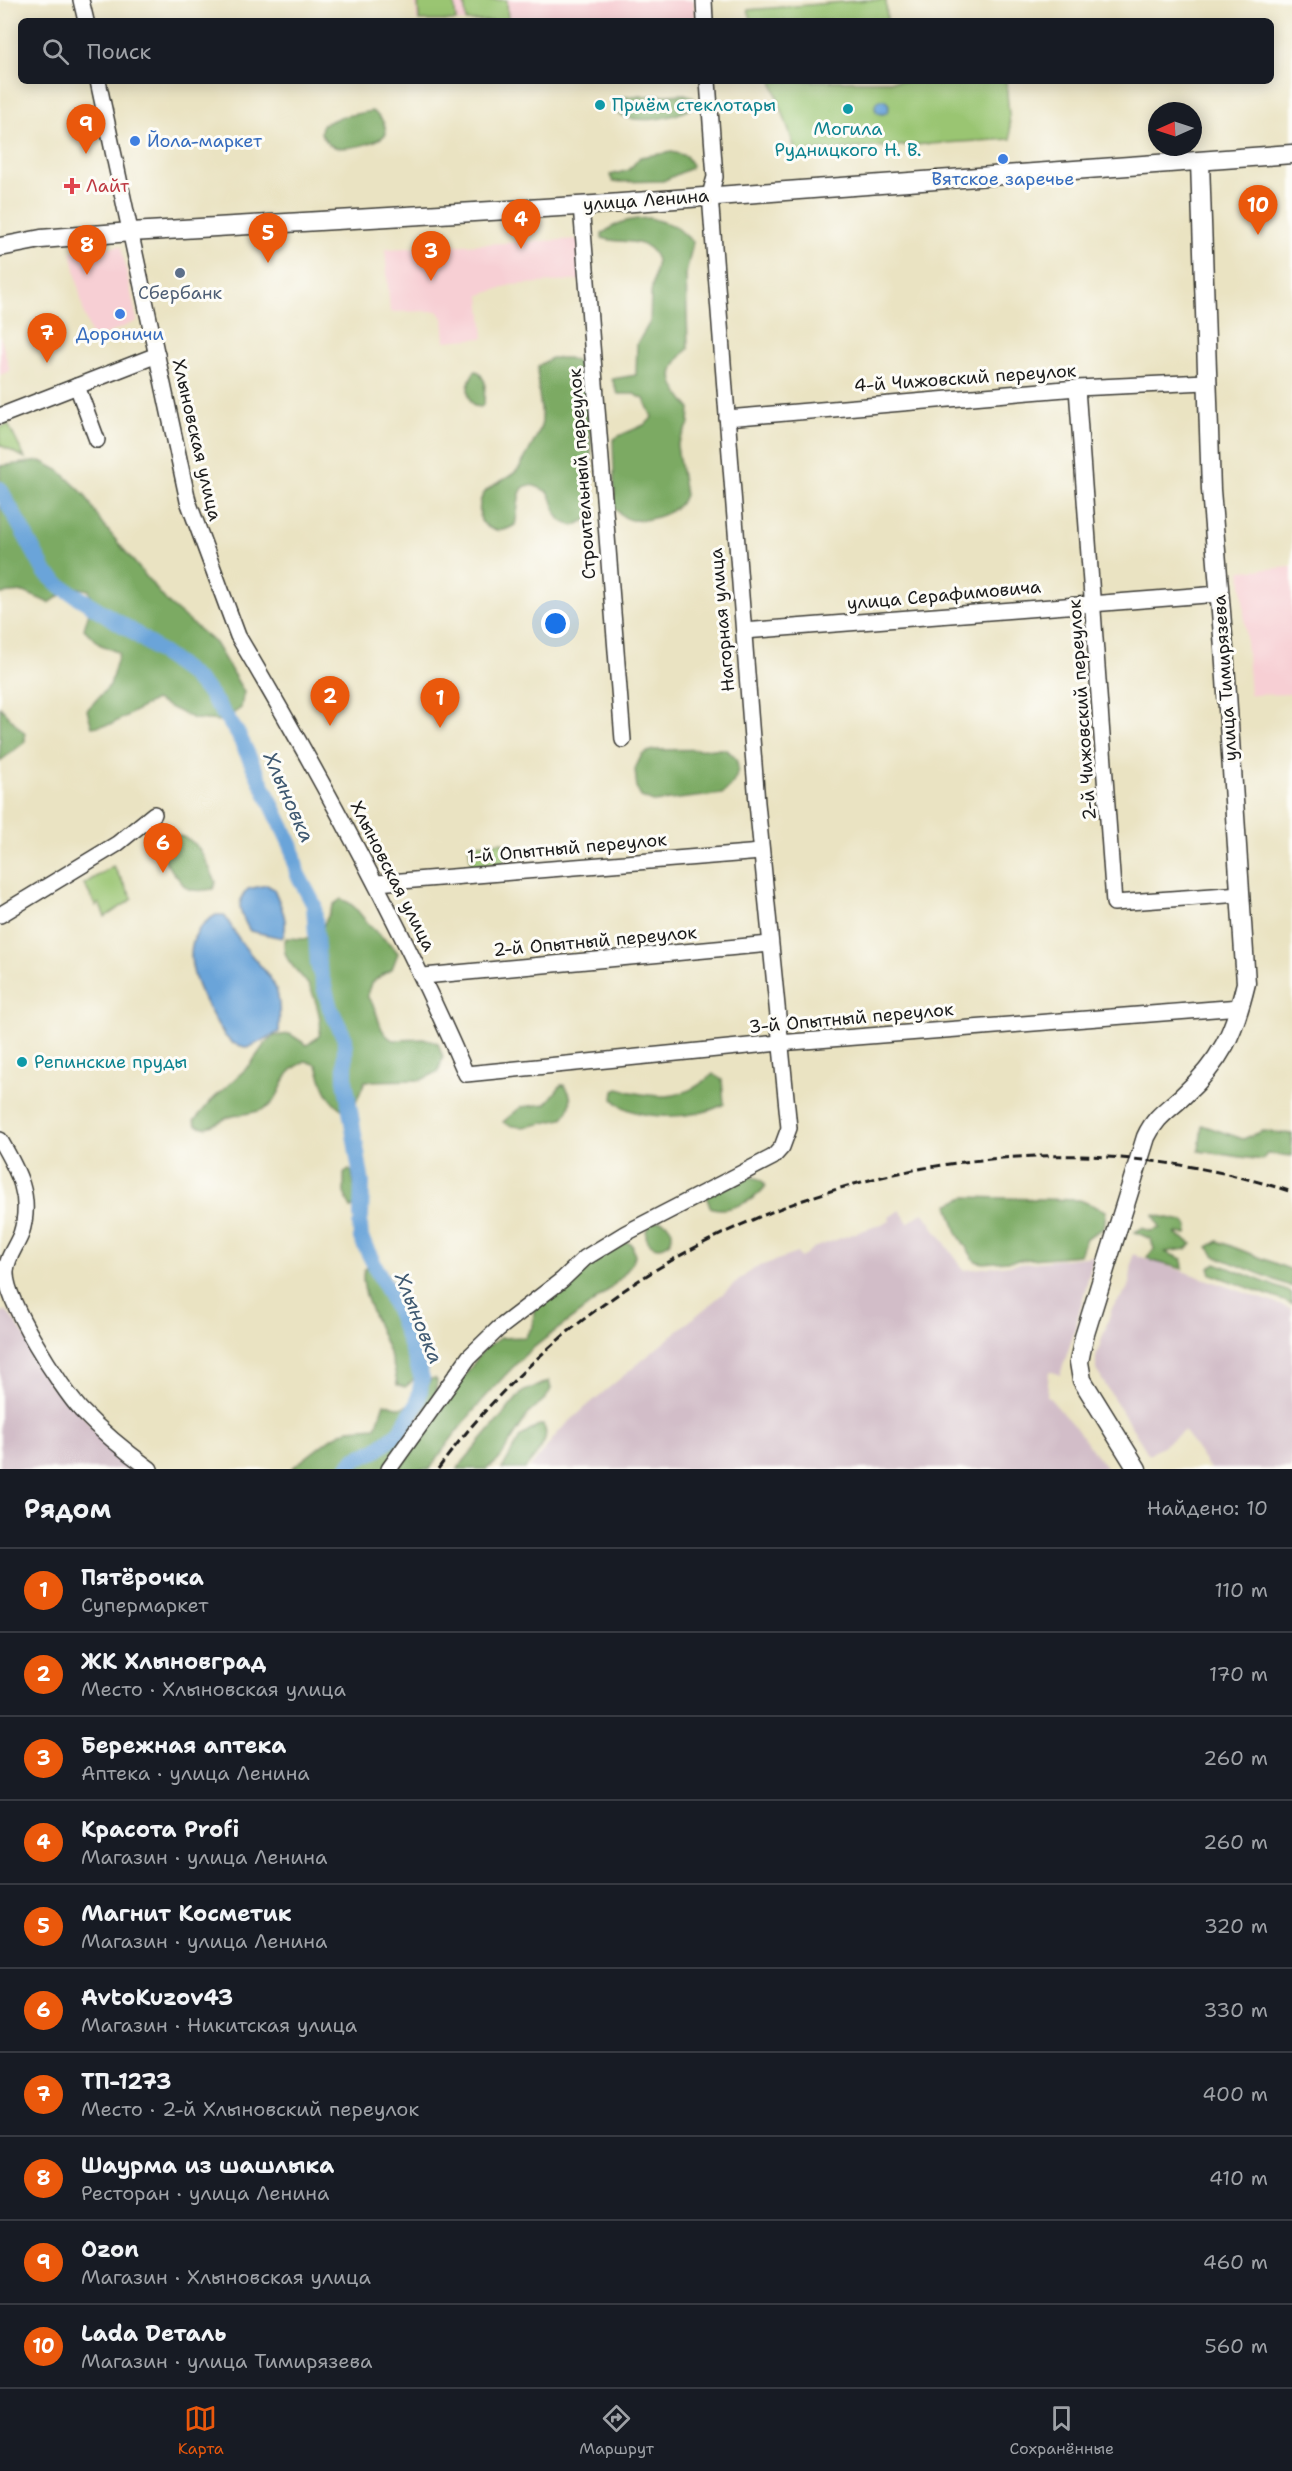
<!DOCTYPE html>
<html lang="ru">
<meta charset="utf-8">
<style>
:root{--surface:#171b24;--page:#20242c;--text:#f1f3f6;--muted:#9ea1a6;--line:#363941;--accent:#ea580c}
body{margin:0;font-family:"Shantell Sans",sans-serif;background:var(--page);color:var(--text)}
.compass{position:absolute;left:1148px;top:102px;width:54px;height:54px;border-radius:50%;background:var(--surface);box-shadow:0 3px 15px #0003;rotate:267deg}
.you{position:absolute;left:556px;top:624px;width:21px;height:21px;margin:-15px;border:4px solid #fff;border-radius:50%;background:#1a73e8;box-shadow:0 0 0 9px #1a73e833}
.badge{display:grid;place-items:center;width:39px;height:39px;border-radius:50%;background:var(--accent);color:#fff;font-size:20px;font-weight:700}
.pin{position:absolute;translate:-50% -50px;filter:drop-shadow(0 2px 3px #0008)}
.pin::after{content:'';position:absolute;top:32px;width:21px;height:18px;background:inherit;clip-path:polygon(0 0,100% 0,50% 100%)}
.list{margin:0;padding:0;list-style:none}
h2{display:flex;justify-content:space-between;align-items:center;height:78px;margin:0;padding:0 24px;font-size:26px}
h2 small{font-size:20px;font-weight:400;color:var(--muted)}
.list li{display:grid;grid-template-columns:39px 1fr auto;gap:18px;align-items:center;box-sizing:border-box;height:84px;padding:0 24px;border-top:2px solid var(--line)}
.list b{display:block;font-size:22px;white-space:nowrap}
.list p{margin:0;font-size:20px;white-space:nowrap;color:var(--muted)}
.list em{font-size:20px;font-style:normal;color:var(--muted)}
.icon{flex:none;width:33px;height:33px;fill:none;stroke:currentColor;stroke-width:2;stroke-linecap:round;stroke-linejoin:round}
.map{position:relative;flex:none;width:1292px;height:1469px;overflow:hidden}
.search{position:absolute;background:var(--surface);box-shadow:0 3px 15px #0003;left:18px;right:18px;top:18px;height:66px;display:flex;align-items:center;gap:15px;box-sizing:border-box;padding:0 21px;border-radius:9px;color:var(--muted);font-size:22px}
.sheet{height:918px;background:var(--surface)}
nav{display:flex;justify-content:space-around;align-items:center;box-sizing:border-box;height:84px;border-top:2px solid var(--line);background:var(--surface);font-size:16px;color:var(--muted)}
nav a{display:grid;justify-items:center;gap:3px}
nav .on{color:var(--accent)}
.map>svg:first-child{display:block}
</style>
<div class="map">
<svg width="1292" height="1469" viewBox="0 0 1292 1469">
<rect width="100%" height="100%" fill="#fdfcf7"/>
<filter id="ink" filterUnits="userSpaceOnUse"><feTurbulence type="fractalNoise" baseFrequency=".0167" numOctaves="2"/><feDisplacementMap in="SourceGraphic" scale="12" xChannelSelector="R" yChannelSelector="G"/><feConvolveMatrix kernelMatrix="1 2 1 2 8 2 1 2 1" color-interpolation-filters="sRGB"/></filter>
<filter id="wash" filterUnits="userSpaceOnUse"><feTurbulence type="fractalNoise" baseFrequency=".008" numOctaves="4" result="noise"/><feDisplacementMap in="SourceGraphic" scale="24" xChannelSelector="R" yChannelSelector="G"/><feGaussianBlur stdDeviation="1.35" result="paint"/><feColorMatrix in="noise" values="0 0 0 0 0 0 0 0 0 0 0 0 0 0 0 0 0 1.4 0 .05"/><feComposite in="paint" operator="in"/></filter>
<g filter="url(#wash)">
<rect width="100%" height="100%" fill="#eae3c2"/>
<g fill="#f7cfd4">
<polygon points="415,0 694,0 695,21 417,21"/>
<polygon points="581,239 583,280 511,285 480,295 484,338 445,341 443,318 438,311 390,312 385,249"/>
<polygon points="121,246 137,321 93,340 84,314 71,251"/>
<polygon points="0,335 10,371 0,375"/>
<polygon points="1292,567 1292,694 1250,695 1241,571"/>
</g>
<g fill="#d2bdc8">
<polygon points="900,1210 908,1223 923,1212 964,1270 1094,1256 1073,1336 1060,1375 1049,1371 1047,1395 1079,1432 1107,1469 529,1469 560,1430 588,1405 754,1268 797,1253 801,1258 813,1248 890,1221 889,1217"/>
<polygon points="1133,1254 1292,1309 1292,1469 1210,1469 1184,1431 1149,1455 1096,1370 1096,1357 1112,1308 1129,1287"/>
<polygon points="6,1310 102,1441 134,1469 0,1469 0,1313"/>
</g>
<g fill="#9ac572" stroke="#5b7047" stroke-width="1.5">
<polygon points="418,0 454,0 456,21 419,21"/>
<polygon points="464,0 507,0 508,21 466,21"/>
<polygon points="867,0 886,0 887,21 752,21 748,10"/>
<polygon points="772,81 1006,81 1011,139 796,152"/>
<polygon points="8,424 25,458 0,445 0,428"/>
<polygon points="503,842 505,863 471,866 469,845"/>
<polygon points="113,866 133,899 105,917 99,903 96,906 84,884"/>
</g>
<g fill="#7baa64" stroke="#4c6340" stroke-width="1.5">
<path d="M685,94l9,4 3,5c-13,16 -72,25 -84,5v-4l9,-7z"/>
<path d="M372,111c10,7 13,11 14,23 -9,10 -44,18 -56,11 -4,-2 -6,-7 -9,-12l1,-8 18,-8z"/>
<polygon points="672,152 686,156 692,165 691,168 663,181 613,182 610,175 629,170 640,157"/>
<path d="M650,218l25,8 18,16 -7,32 2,75c-25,23 -17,36 2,59l-1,16 -12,22 8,49c-6,18 -36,27 -54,25 -7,-1 -11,-7 -16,-11l-2,-69c11,-10 33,-11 39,-23l-8,-18 -10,-5h-16l-6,-15 24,-4 1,-31 13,-22 1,-29 6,-33c-9,-25 -35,-15 -55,-22v-4c16,-13 28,-15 48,-16z"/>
<path d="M551,358h17l12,5 10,41 2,102 -4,13 -14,7c-24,-7 -15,-14 -25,-33 -36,-23 -28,10 -34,32 -13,8 -24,8 -34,-4 -9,-41 25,-34 39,-54 5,-9 22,-37 22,-46 -1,-19 -6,-36 -4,-55z"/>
<path d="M475,371l4,1 6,10 -1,22 -3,3 -7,-1c-9,-11 -7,-24 1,-35z"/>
<polygon points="41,461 60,471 85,495 101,522 168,603 215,643 244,692 241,708 222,721 194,719 155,700 112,724 92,727 87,710 110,685 119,653 99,644 84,629 92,602 89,590 74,587 49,603 24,592 0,594 0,466"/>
<polygon points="0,707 25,734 25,742 0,761"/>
<path d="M724,749c22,11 15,32 -2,45l-69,8 -12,-5 -4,-8 -2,-20 7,-15 11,-4z"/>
<path d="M168,834c32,2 35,22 48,48l-3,7c-8,1 -16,3 -24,0 -5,-2 -7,-6 -10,-10 -13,-15 -24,-26 -11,-45z"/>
<path d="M341,899c17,6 20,19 32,30 9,9 17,13 25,24l-6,16c-12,8 -26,13 -24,29 13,12 7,33 25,42l34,-1 11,4 5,14 -5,15 -17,8 -56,1 -11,26 -11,3c-17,-10 -21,-28 -26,-45l-11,-4c-28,13 -19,26 -35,43 -9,10 -31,9 -44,14 -7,3 -14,9 -22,9 -3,0 -6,-1 -9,-2l-2,-4 17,-20 39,-36 14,-20 10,-9 16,-2 17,11 12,-9c5,-12 -4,-39 -10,-50 -10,-16 -31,-27 -23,-48l20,1 12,-3 16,-32z"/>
<path d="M713,1074l9,6 2,24c-25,15 -91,19 -111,-5l1,-8 4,-2c40,9 62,14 95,-15z"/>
<path d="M561,1085h3c10,10 8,24 -2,34 -18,3 -43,14 -59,3l18,-15 25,-3z"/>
<polygon points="1202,1125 1243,1139 1263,1131 1292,1134 1292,1156 1267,1154 1262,1160 1199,1151"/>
<polygon points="349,1170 352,1172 358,1203 351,1208 344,1193 344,1173"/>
<path d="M747,1177c8,0 16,1 18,10 -10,14 -39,27 -55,20l-4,-11z"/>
<polygon points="965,1197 1080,1200 1106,1211 1104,1228 1086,1238 1080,1255 983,1263 975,1261 957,1233 948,1205"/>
<polygon points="1154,1215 1183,1221 1188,1226 1187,1234 1175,1233 1192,1244 1186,1249 1165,1252 1182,1259 1183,1269 1153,1261 1147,1257 1154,1249 1151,1239 1135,1232 1142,1228 1151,1231 1160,1228"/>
<circle cx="659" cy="1234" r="13"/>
<polygon points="1218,1241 1292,1270 1292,1287 1215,1256 1208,1247"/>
<path d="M625,1242l7,2 3,12c-10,32 -84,74 -111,100 -35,35 -67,72 -94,113h-31l84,-119 17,-12 25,-1 8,-11 1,-17 73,-60z"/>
<path d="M371,1263l7,1 6,6c13,28 57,95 21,117l-8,-2c-1,-34 -41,-89 -33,-115z"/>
<polygon points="1216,1263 1292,1293 1292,1304 1211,1274 1209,1268"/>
<polygon points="435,1378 437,1381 436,1393 385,1469 291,1469 330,1439 349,1429 376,1427 384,1403 400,1408 418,1401 431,1379"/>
<polygon points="549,1381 551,1389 546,1398 529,1413 498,1461 486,1469 457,1469 522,1392"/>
<path d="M539,1425h4c10,14 -9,32 -18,44h-23l18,-32z"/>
</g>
<g fill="#6aa4d9" stroke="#43607a" stroke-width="1.5">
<circle cx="882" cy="107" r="7"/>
<path d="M267,885l7,4c6,15 17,35 8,49l-32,-7c-9,-15 -16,-28 -2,-42z"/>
<path d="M216,915h8c7,10 12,21 20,31 29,37 38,34 35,86l-31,16 -16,-5 -7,-7c-22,-34 -59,-94 -9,-121z"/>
</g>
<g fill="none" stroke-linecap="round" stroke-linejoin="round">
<g stroke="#6aa4d9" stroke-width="16">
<polyline points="0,489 45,572 59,585 132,631 189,673 207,690 238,734 292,847 297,873 314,905 318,964 330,1008 345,1039 345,1080 362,1183 361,1216"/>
<polyline points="347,1469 355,1459 375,1451 399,1433 418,1402 422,1378 399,1314 361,1238 360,1225"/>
</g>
</g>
</g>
<g filter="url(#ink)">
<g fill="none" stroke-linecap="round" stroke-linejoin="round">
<defs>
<g id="minor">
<polyline points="81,0 86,21"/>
<polyline points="704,0 705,21"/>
<path d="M98,81l90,420 50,135c84,142 162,286 228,438l313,-31 461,-36"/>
<polyline points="581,205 623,740"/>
<polyline points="77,386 97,440"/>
<polyline points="1077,388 1114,903 1241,894"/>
<polyline points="0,416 157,355"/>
<polyline points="727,418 1077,388 1206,382"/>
<polyline points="744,631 1219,594"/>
<polyline points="377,883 761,852"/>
<polyline points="0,915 117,844 154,814"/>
<polyline points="424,976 770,944"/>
<path d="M0,1140c18,31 33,57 21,94 -5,13 -14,23 -15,37 -2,29 55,117 75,139 21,22 44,41 69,59"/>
<polyline points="389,1469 469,1357 498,1329 562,1280 585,1258 626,1233 773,1157 782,1147 789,1128 757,803 710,195 715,177 708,81"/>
</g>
<g id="major">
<polyline points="0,247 41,239 131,232 594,205 1292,154"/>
<path d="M1137,1469l-55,-89 -3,-18 5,-25 62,-200c10,-21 21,-26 37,-41 39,-36 51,-63 63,-113l-22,-335 -13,-158 -11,-328"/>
</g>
</defs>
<use href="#minor" stroke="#3b3a35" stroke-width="18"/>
<use href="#major" stroke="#3b3a35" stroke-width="21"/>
<use href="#minor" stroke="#fff" stroke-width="15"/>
<use href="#major" stroke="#fff" stroke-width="18"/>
<path stroke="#1c1c1c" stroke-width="3" stroke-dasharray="9 4.5" stroke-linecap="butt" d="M438,1469c192,-263 545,-378 854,-277"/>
</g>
</g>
<g fill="#0f9aa8" stroke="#fdfcf7" stroke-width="2">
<circle cx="600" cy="105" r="6"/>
<circle cx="848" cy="109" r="6"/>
<circle cx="22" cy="1062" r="6"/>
</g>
<g fill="#3f7fe0" stroke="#fdfcf7" stroke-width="2">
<circle cx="135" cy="141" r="6"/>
<circle cx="1003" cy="159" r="6"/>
<circle cx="120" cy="314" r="6"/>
</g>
<path fill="#e0444e" stroke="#fdfcf7" stroke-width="2" d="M69 177h6v6h6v6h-6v6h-6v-6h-6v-6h6z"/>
<circle fill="#5c6f8a" stroke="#fdfcf7" stroke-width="2" cx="180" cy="273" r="6"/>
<g text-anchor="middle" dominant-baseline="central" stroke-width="6" stroke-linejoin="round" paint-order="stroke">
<g font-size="18" fill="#0d838f" stroke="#fdfcf7" text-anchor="start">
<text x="612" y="105">Приём стеклотары</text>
<text x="848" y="129" text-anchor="middle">Могила<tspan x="848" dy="21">Рудницкого Н. В.</tspan></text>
<text x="34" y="1062">Репинские пруды</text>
</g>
<g font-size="18" fill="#366cbe" stroke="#fdfcf7">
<text x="147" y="141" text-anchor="start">Йола-маркет</text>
<text x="1003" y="179">Вятское заречье</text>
<text x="120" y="334">Дороничи</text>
</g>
<g font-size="18" fill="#be3a42" stroke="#fdfcf7" text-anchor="start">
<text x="86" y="186">Лайт</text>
</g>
<g font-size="18" fill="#1c1c1c" stroke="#fdfcf7">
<text transform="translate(646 200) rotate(-4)">улица Ленина</text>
<text transform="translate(965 378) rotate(-4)">4-й Чижовский переулок</text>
<text transform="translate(197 440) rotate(77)">Хлыновская улица</text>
<text transform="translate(582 474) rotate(-94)">Строительный переулок</text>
<text transform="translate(944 595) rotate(-5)">улица Серафимовича</text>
<text transform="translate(722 620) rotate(-95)">Нагорная улица</text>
<text transform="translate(1225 678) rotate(-94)">улица Тимирязева</text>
<text transform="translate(1082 710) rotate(-94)">2-й Чижовский переулок</text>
<text transform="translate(567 848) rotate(-5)">1-й Опытный переулок</text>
<text transform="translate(393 876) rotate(63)">Хлыновская улица</text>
<text transform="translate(595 941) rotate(-5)">2-й Опытный переулок</text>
<text transform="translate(851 1018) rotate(-5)">3-й Опытный переулок</text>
</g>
<g font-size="18" fill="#4e5e75" stroke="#fdfcf7">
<text x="180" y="293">Сбербанк</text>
</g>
<g font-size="20" font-style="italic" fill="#3f5971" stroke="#fdfcf7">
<text transform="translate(289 797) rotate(66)">Хлыновка</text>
<text transform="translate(419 1318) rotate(68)">Хлыновка</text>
</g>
</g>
</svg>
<svg class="compass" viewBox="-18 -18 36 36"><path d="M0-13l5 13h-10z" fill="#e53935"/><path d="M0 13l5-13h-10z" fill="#9ea1a6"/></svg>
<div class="you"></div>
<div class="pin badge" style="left:440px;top:728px">1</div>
<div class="pin badge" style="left:330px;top:726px">2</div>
<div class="pin badge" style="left:431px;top:281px">3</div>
<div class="pin badge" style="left:521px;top:249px">4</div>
<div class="pin badge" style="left:268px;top:263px">5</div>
<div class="pin badge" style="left:163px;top:873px">6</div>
<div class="pin badge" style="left:47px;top:363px">7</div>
<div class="pin badge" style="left:87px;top:275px">8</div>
<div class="pin badge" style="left:86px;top:154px">9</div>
<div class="pin badge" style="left:1258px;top:235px">10</div>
<div class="search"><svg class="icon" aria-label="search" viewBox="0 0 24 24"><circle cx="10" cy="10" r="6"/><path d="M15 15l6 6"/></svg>Поиск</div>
</div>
<section class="sheet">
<h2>Рядом<small>Найдено: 10</small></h2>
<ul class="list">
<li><span class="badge">1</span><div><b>Пятёрочка</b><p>Супермаркет</p></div><em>110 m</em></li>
<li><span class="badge">2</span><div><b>ЖК Хлыновград</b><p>Место · Хлыновская улица</p></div><em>170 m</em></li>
<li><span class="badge">3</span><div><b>Бережная аптека</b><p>Аптека · улица Ленина</p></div><em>260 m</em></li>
<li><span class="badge">4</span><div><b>Красота Profi</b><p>Магазин · улица Ленина</p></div><em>260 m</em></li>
<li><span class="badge">5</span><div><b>Магнит Косметик</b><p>Магазин · улица Ленина</p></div><em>320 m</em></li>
<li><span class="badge">6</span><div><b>AvtoKuzov43</b><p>Магазин · Никитская улица</p></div><em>330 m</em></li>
<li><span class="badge">7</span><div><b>ТП-1273</b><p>Место · 2-й Хлыновский переулок</p></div><em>400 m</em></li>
<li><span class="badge">8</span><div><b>Шаурма из шашлыка</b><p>Ресторан · улица Ленина</p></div><em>410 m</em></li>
<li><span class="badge">9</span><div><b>Ozon</b><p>Магазин · Хлыновская улица</p></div><em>460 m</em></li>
<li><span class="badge">10</span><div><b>Lada Dеталь</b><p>Магазин · улица Тимирязева</p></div><em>560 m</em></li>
</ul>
</section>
<nav>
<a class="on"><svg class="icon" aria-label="map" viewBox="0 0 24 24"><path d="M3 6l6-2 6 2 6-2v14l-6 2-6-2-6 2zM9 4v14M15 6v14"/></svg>Карта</a>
<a><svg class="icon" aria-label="directions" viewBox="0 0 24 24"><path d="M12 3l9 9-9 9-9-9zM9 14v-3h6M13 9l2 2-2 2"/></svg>Маршрут</a>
<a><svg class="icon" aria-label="saved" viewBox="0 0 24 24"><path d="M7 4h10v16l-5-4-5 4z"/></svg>Сохранённые</a>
</nav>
